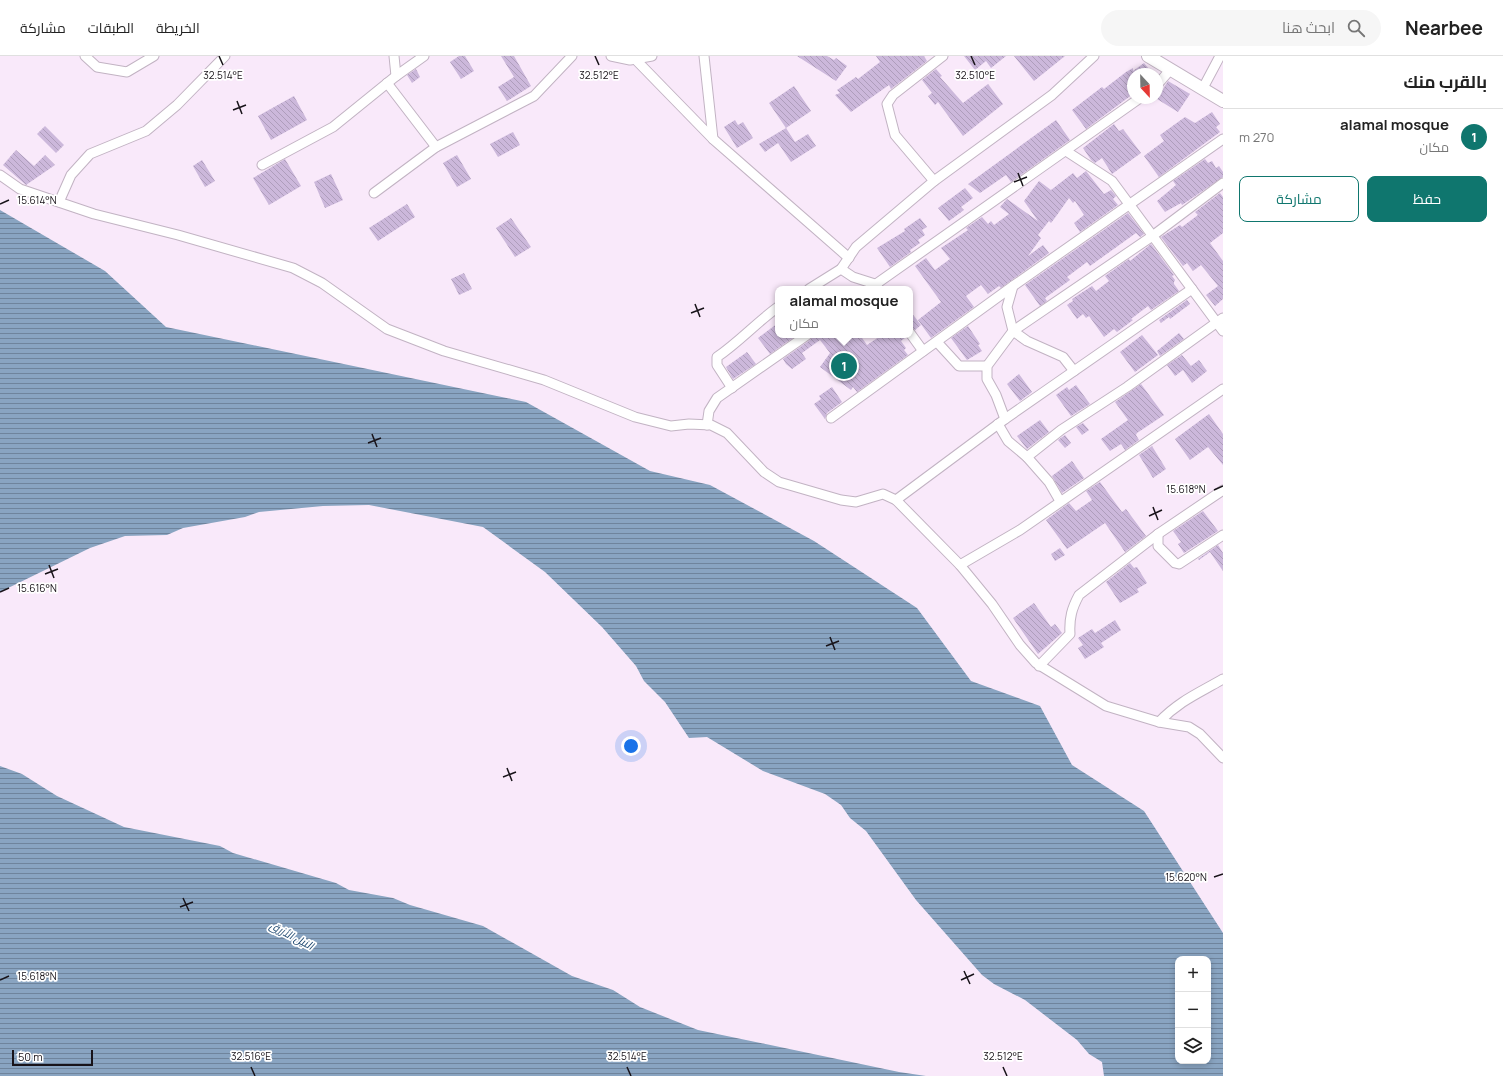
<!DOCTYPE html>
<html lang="ar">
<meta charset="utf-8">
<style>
:root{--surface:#fff;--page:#f6f6f6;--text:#222;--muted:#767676;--line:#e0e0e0;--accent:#0f766e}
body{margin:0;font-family:Manrope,Cairo,sans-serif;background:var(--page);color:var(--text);direction:rtl}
.controls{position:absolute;right:12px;bottom:12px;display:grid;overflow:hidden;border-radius:8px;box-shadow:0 2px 6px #0003}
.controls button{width:36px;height:36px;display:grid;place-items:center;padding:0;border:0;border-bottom:1px solid var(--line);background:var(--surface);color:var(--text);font:20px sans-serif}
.compass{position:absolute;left:1127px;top:12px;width:36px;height:36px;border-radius:50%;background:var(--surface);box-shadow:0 2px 6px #0003;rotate:158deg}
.scale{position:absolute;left:12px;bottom:10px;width:81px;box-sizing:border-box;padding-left:4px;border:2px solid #181319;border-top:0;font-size:11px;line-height:14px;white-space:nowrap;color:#181319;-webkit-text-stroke:3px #fff;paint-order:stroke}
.you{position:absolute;left:631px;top:690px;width:14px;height:14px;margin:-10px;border:3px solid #fff;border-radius:50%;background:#1a73e8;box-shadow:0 0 0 6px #1a73e833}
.badge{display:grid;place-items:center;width:26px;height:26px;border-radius:50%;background:var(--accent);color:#fff;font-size:13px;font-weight:700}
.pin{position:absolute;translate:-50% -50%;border:2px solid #fff;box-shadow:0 1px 4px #0006}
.popup{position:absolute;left:775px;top:230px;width:138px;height:52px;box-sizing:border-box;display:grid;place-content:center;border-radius:8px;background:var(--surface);filter:drop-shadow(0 1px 3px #0005);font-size:13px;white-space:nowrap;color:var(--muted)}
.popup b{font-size:15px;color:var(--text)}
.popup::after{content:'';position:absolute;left:50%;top:100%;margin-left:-8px;border:8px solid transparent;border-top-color:var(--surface)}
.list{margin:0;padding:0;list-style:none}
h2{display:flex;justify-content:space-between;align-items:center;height:52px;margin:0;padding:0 16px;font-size:17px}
h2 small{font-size:13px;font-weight:400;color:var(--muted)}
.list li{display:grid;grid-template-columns:26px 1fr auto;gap:12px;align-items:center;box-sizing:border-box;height:56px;padding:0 16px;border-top:1px solid var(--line)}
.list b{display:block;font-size:15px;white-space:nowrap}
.list p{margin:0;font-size:13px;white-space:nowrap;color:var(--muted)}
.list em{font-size:13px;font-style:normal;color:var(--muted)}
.actions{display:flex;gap:8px;padding:12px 16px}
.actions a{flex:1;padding:9px 0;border:1px solid var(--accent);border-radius:8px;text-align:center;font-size:14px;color:var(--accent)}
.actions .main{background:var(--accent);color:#fff}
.icon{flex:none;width:22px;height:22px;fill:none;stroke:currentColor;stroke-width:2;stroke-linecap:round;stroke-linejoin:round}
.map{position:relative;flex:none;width:1223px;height:1020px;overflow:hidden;direction:ltr}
header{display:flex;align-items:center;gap:24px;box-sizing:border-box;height:56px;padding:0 20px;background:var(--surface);border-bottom:1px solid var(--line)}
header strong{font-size:19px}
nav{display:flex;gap:22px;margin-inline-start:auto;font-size:14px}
.search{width:280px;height:36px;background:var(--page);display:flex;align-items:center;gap:10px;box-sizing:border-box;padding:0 14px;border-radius:22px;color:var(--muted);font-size:15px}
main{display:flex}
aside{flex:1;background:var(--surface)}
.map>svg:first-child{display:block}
</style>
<header>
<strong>Nearbee</strong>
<div class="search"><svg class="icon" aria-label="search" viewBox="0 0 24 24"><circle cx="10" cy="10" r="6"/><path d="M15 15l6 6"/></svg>ابحث هنا</div>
<nav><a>الخريطة</a><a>الطبقات</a><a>مشاركة</a></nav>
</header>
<main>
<aside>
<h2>بالقرب منك<small></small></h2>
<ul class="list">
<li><span class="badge">1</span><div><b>alamal mosque</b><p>مكان</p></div><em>270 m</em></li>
</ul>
<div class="actions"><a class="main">حفظ</a><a>مشاركة</a></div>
</aside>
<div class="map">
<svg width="1223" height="1020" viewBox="0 0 1223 1020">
<defs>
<pattern id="water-rules" width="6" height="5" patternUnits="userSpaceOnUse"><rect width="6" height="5" fill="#89a4c1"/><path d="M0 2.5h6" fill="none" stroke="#6f849c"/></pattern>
<pattern id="building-back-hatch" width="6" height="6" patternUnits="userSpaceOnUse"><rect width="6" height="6" fill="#ccb8db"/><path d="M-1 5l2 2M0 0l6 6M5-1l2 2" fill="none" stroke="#ae9dbb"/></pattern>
</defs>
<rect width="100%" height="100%" fill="#f9e9fa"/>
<g fill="url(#water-rules)" fill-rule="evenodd">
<path d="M0,154l105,61 61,56 360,75 124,69 60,14 104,56 103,67 54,73 69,25 32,59 72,46 79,122v143h-119l-2,-14 -13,-8 -12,-14 -52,-40 -31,-16 -12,-9 -66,-75 -50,-69 -16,-13 -9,-13 -16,-11 -62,-23 -56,-34 -18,1 -24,-36 -21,-21 -8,-15 -34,-39 -57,-55 -62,-45 -114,-22 -46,1 -64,6 -14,5 -62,11 -16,7 -42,1 -35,12 -90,44zM1178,903h30v102h-30z"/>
<polygon points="0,710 22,718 57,740 124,771 220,790 233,797 336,827 349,834 393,842 410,849 483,870 572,920 613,934 640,951 698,974 899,1016 926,1020 0,1020"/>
</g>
<g fill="url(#building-back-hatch)">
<polygon points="459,0 465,0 474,15 461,23 450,6"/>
<polygon points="501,0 514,0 531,30 507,45 498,31 514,21"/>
<polygon points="797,0 827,0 834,4 836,2 847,10 836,25"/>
<polygon points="876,0 924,0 927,5 891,33 889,29 851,56 835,39 840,37 837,34 856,21 858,23 880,6"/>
<polygon points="964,0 1006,0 991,12 986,5 975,14"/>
<polygon points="1014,0 1065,0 1034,25"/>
<polygon points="1144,7 1153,18 1133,18 1133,38 1086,73 1072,54 1102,31 1104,33 1126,16 1133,12 1133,15"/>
<polygon points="416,13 420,21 412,27 407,19"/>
<polygon points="936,13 942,20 940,21 963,47 988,28 1003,48 963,80 938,46 935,49 928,40 932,37 922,24"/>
<polygon points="1168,25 1190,38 1178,56 1157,43"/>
<polygon points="794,30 811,55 786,72 795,86 808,78 816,90 791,106 778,87 765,96 759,88 786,72 769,47"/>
<polygon points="294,40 307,64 271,84 258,60"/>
<polygon points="1212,56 1220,68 1216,71 1220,76 1159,121 1144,100 1164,85 1160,79 1185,61 1195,67"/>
<polygon points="735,64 738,69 743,66 753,82 737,92 724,71"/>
<polygon points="1056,64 1070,84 1011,126 1006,119 980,137 968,128"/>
<polygon points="1114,68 1119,75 1123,73 1141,97 1112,118 1102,102 1095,107 1091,104 1083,92"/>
<polygon points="45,70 64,89 56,97 37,78"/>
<polygon points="513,76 520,89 498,101 490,88"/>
<polygon points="16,94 34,110 45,99 55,109 26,129 3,109"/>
<polygon points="457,99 471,123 457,131 443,107"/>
<polygon points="285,103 301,130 269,149 253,122"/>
<polygon points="1205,103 1208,107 1212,105 1216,112 1219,110 1223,116 1223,121 1182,149 1181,147 1165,156 1157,145 1176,129 1173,125"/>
<polygon points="202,104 215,125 205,131 193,110"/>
<polygon points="1086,115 1104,138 1111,134 1116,140 1113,143 1118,149 1080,176 1074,167 1084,159 1075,145 1073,147 1069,142 1057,159 1051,167 1049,165 1038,179 1041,182 1028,200 1043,189 1049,197 1001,232 999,230 988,238 981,229 966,240 974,251 931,282 918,264 941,246 915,210 926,202 935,214 950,203 941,192 968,174 966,172 982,161 988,168 991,165 994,169 1009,158 1000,151 1007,143 1038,165 1024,145 1039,125 1051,134 1073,117 1077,122"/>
<polygon points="331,118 343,144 325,152 314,126"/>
<polygon points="965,132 973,142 961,151 964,154 949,165 938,152"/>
<polygon points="1220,137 1223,141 1223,177 1210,187 1223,205 1223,243 1215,250 1206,239 1218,230 1201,209 1193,215 1187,207 1183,210 1161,181 1180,169 1182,171 1198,159 1195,156"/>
<polygon points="407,148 415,161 378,185 369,172"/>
<polygon points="1128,157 1144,178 1140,181 1136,177 1090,210 1087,206 1067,221 1070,224 1045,242 1047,245 1040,250 1025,229"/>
<polygon points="511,162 531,191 515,201 496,172"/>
<polygon points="920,162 927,171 922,174 925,179 918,184 920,187 910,194 911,196 890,211 877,192 905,175 904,173"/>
<polygon points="1151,188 1174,219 1172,220 1175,224 1174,226 1174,228 1179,235 1151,254 1148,250 1131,263 1133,264 1117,276 1114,273 1104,281 1089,260 1086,262 1083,258 1077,263 1067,249 1073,245 1072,243 1092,230 1096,235 1109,225 1105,220 1129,203 1130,205"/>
<polygon points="464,217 472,233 459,239 451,223"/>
<polygon points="1187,244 1190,248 1170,263 1169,261 1161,267 1159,264"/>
<polygon points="910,255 921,269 915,274 910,271"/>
<polygon points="778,267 778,279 797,279 770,298 758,282"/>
<polygon points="968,270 980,288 978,289 982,295 967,304 951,282"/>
<polygon points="1179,277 1184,283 1160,300 1157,295"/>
<polygon points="813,279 860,279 867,289 882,279 905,279 906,281 901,285 906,292 904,294 908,299 857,336 853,331 851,334 820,311 830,297 820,284 802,297 806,303 792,313 786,308 783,303 810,284"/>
<polygon points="1142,279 1158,299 1135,316 1120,296"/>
<polygon points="747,296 756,308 733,323 726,311"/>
<polygon points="1182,299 1191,310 1199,304 1207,315 1192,327 1183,314 1175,320 1167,309"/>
<polygon points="1019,318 1032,336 1020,345 1007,328"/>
<polygon points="1141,328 1164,359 1137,377 1136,379 1139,384 1125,394 1121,388 1110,395 1101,383 1128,364 1115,346"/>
<polygon points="1076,329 1090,348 1071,360 1056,339 1067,331 1069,334"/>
<polygon points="832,331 842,346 827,357 825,363 814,348 821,343 819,340"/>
<polygon points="1209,358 1223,378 1223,409 1208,391 1190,404 1175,383"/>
<polygon points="1040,364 1049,376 1027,393 1017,380"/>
<polygon points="1083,367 1089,374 1082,379 1076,371"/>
<polygon points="1065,379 1071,387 1065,392 1058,384"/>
<polygon points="1152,390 1166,413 1153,422 1139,399"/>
<polygon points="1072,405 1084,422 1062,437 1052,420"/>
<polygon points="1100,426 1122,456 1126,453 1146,480 1125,496 1105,467 1067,493 1046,464 1069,447 1076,455 1092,444 1086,435"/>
<polygon points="1203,455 1218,475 1184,497 1178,488 1181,486 1173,475"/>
<polygon points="1218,489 1223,497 1223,515 1210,496 1199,504 1198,503"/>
<polygon points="1060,492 1065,499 1055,505 1051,498"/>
<polygon points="1130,507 1134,512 1137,511 1147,527 1137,533 1139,536 1120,547 1106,526"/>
<polygon points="1034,547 1051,571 1055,568 1062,577 1038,598 1013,562"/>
<polygon points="1115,564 1121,574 1101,587 1104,591 1085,603 1078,592 1083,589 1078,582 1092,573 1095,577"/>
</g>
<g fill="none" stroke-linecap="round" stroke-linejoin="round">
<defs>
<g id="minor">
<polyline points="85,0 97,11 127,16 154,0"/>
<polyline points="394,0 396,20"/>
<polyline points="611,0 630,4 652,0"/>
<polyline points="704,0 713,83"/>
<polyline points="636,4 713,83 849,202"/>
<polyline points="387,27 436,91"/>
<polyline points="1157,29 1170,14"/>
<polyline points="1203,32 1220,0"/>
<polyline points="1066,95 1112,125 1223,275"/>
<polyline points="262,109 333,71 396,20 424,0"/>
<polyline points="0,119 20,133 94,158 178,179 293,212 322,227 387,273 444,295 544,324 635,361 671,370 689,368 711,369 727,377 764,416 779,426 841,444 856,446 883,438 896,444 960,509 992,548 1020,589 1036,607 1106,650 1159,666 1189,671 1200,678 1223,702"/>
<polyline points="934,125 895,79 887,48 893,39 943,0"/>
<polyline points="374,137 436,91 534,40 572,0"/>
<polyline points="59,146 71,119 90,98 146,75 177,49 225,0"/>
<polyline points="841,213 853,221 875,228 878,232"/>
<polyline points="809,233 841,213 856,191 934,125 1052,39 1094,0"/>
<polyline points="869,233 1140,42"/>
<polyline points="910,277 923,295"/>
<polyline points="937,286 959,310 987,310"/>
<polyline points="1074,315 1063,301 1027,285 1013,275 1151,181 1223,127"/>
<path d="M732,332l-15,-23v-8c22,-15 40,-35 61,-50"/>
<polyline points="831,362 1013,230 1223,83"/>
<polyline points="1005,363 996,339 987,323 987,310 1013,275 1007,251 1013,230"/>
<polyline points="998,368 1008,385 1027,401 1049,426 1060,445"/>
<polyline points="707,369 709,355 717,342 807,279"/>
<polyline points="1027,401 1061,374 1127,331 1223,262"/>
<polyline points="896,444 1005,363 1192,233"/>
<polyline points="1158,478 1158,490 1175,507 1179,508 1223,479"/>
<polyline points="960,509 1020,474 1223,333"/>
<path d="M1039,610l31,-32c-1,-16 2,-26 9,-39l79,-61 65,-44"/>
<path d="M1159,666c20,-21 40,-29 64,-43"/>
</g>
<polyline id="tertiary" points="1148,0 1223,45"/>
</defs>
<use href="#minor" stroke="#c2b3c3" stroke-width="11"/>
<use href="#tertiary" stroke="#c2b3c3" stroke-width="14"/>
<use href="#minor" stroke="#fff" stroke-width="9"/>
<use href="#tertiary" stroke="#fff" stroke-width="12"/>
</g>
<path fill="none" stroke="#181319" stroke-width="1.5" d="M219,0l4,9M595,0l4,9M971,0l4,9M237,45l5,13M233,54l13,-5M1018,117l5,13M1014,126l13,-5M0,148l9,-4M695,248l5,13M691,257l13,-5M372,378l5,13M368,387l13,-5M1214,434l9,-4M1153,451l5,13M1149,460l13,-6M49,509l5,13M45,518l13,-5M0,536l9,-4M830,581l5,13M826,590l13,-5M507,712l5,13M503,721l13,-5M1214,821l9,-3M183,842l6,13M180,851l13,-5M964,915l6,13M0,924l9,-4M961,924l13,-6M251,1011l4,9M627,1011l4,9M1003,1011l4,9"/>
<g text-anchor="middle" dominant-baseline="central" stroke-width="3.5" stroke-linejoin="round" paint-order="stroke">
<g font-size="11" font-style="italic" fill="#1d476f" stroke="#fff">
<text transform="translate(292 879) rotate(28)">النيل الأزرق</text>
</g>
</g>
<g font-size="10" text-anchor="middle" fill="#181319" stroke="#fff" stroke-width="3.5" stroke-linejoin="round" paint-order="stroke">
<text x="223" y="23">32.514°E</text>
<text x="599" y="23">32.512°E</text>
<text x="975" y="23">32.510°E</text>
<text x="37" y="148">15.614°N</text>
<text x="1186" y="437">15.618°N</text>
<text x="37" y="536">15.616°N</text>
<text x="1186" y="825">15.620°N</text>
<text x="37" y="924">15.618°N</text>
<text x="251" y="1004">32.516°E</text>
<text x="627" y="1004">32.514°E</text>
<text x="1003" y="1004">32.512°E</text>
</g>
</svg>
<div class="controls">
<button>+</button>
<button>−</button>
<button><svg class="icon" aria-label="layers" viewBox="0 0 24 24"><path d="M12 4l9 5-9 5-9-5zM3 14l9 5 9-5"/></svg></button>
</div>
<svg class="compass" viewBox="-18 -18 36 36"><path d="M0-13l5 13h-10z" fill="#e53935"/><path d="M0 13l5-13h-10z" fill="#767676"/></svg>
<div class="scale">50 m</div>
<div class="you"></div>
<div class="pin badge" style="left:844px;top:310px">1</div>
<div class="popup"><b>alamal mosque</b>مكان</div>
</div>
</main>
